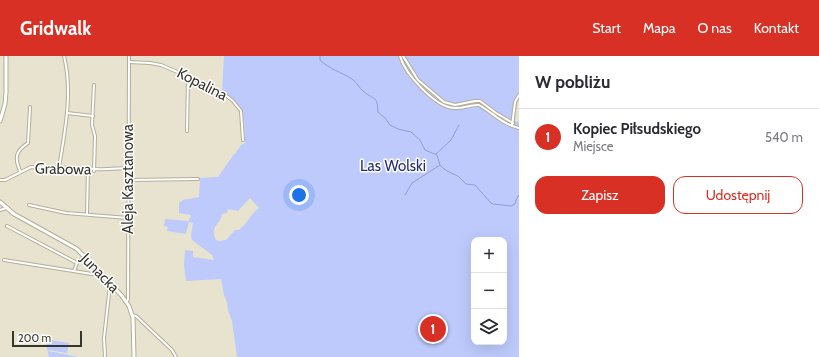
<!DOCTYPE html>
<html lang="pl">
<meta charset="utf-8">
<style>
:root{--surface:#fff;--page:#f2f2f3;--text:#2b2b33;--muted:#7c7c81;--line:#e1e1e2;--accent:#d93025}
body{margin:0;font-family:Cabin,sans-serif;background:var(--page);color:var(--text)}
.controls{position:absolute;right:12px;bottom:12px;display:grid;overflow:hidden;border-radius:8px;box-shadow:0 4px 16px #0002}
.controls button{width:36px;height:36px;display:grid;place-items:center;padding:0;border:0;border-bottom:1px solid var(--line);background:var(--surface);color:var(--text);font:20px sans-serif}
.scale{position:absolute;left:12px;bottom:10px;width:70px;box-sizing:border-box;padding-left:4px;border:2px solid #37362d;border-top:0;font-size:11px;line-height:14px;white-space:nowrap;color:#37362d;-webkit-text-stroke:3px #fff;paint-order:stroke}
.you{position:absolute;left:299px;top:139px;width:14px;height:14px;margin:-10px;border:3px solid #fff;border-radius:50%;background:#1a73e8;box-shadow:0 0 0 6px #1a73e833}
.badge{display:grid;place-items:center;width:26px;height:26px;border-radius:50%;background:var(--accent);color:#fff;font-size:13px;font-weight:700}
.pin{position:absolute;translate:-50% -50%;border:2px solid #fff;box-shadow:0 1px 4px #0006}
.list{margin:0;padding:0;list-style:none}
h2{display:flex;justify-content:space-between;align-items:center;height:52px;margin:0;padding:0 16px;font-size:17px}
h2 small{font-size:13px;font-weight:400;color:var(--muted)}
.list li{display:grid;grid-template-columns:26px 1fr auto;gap:12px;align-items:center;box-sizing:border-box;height:56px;padding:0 16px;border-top:1px solid var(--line)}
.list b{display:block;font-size:15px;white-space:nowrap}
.list p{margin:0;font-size:13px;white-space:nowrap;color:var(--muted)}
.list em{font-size:13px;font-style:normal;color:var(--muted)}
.actions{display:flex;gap:8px;padding:12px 16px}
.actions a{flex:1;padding:9px 0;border:1px solid var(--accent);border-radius:12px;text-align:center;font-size:14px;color:var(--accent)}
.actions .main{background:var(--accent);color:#fff}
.icon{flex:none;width:22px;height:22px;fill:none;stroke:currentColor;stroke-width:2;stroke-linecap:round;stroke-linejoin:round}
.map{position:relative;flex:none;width:519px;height:301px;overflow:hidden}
header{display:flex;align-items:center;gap:24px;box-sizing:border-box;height:56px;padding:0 20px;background:var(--accent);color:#fff}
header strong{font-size:19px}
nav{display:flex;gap:22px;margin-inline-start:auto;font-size:14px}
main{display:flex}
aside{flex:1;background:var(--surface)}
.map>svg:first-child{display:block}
</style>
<header>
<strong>Gridwalk</strong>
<nav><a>Start</a><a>Mapa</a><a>O nas</a><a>Kontakt</a></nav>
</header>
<main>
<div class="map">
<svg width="519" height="301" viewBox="0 0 519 301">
<rect width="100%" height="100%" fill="#e7e3ce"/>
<g fill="#bdcafb" fill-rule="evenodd">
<path d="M224,0h295v44l-2,3 -2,18 4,1v235h-282l-5,-36 -4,-11 -1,-8 -3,-7 -3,-16 -35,2 -2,-16 1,-15 8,1v6l21,3 -2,-5 -20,-15 -1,-5 2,-12 -4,-1 -3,12 -19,-3 1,-4 -4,-1 1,-7 24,2 2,-6 -12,-2v-10l4,-3 16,-3 1,-17h-3l1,-2 20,-1 16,-23h1l6,-9 4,-2c-1,-18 2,-30 -12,-44 -4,-4 -6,-6 -11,-7zM250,142l9,10c-9,7 -11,15 -20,22h-4l-9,10 -7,1 -3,-1c-7,-15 5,-15 6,-26l5,-1 1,-4 10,2zM474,184h30v102h-30z"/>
<polygon points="45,283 69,287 67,297 48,294 48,295 79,301 49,301"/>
</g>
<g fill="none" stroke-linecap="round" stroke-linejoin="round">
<g stroke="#8e9edb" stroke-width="1">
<path d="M320,0v4c9,9 21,12 32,19 5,3 7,9 11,12 12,10 14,4 15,21l7,6 5,7 8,4 13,3 9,8 5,10 12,5 3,10 4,4 5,3 9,4 8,8 9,1 16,18 2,1 18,2 4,-2 1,-4 3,-5"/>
<polyline points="436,98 451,84 459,69"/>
<polyline points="405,139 412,127 440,109"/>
</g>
<defs>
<g id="street">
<path d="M400,0c5,18 35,51 54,52 9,1 17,-4 25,-3 14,8 23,19 40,23"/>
<polyline points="403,0 418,24 444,46 455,49 475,45 480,45 496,57 513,67"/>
<polyline points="129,6 150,7 161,9 210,30 228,41 233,45 241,55 243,84"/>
<polyline points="67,57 93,60"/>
<polyline points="512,70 515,46 519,39"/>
<polyline points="187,75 188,21"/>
<path d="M59,111c6,-36 14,-75 5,-111"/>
<path d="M20,115c-6,-14 -4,-20 8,-28l2,-36"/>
<polyline points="94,115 95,80 92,69 94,29"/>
<path d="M0,124h5l26,-13 57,1c7,3 31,0 40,0"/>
<polyline points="129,124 198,123"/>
<polyline points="29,149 66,157 128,162"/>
<polyline points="0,154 6,152"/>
<polyline points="87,158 88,112"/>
<polyline points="7,170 77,207"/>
<polyline points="4,204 92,218 94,216"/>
<polyline points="74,215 77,207 84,201"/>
<polyline points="127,246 128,243 129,0"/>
<polyline points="132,259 136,260 172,294 176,301"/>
<polyline points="105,301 104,282 110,229"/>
</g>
<g id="secondary">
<polyline points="0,65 5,48 6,36 6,0"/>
<polyline points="0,146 14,158 77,193 122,240 129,250 133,262 134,301"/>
</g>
</defs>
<use href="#street" stroke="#b2ad99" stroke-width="4"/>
<use href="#secondary" stroke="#b2ad99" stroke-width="5"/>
<use href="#street" stroke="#fff" stroke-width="2"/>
<use href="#secondary" stroke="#fff" stroke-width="3"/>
</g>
<g text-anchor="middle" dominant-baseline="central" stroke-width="3" stroke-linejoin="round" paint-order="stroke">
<g font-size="15" fill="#37362d" stroke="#fff">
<text transform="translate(202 28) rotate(27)">Kopalina</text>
<text transform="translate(63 113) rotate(1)">Grabowa</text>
<text transform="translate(128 123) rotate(-90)">Aleja Kasztanowa</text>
<text transform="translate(100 217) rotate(46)">Junacka</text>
</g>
<g font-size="15" fill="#242c73" stroke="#fff">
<text x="393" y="110">Las Wolski</text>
</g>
</g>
</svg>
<div class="controls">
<button>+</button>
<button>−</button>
<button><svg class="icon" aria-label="layers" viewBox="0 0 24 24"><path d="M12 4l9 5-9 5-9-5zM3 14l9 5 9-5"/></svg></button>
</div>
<div class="scale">200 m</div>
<div class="you"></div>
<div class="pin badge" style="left:433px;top:273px">1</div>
</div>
<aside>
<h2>W pobliżu<small></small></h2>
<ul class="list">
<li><span class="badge">1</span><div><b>Kopiec Piłsudskiego</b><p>Miejsce</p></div><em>540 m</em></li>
</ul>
<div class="actions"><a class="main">Zapisz</a><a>Udostępnij</a></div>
</aside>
</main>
